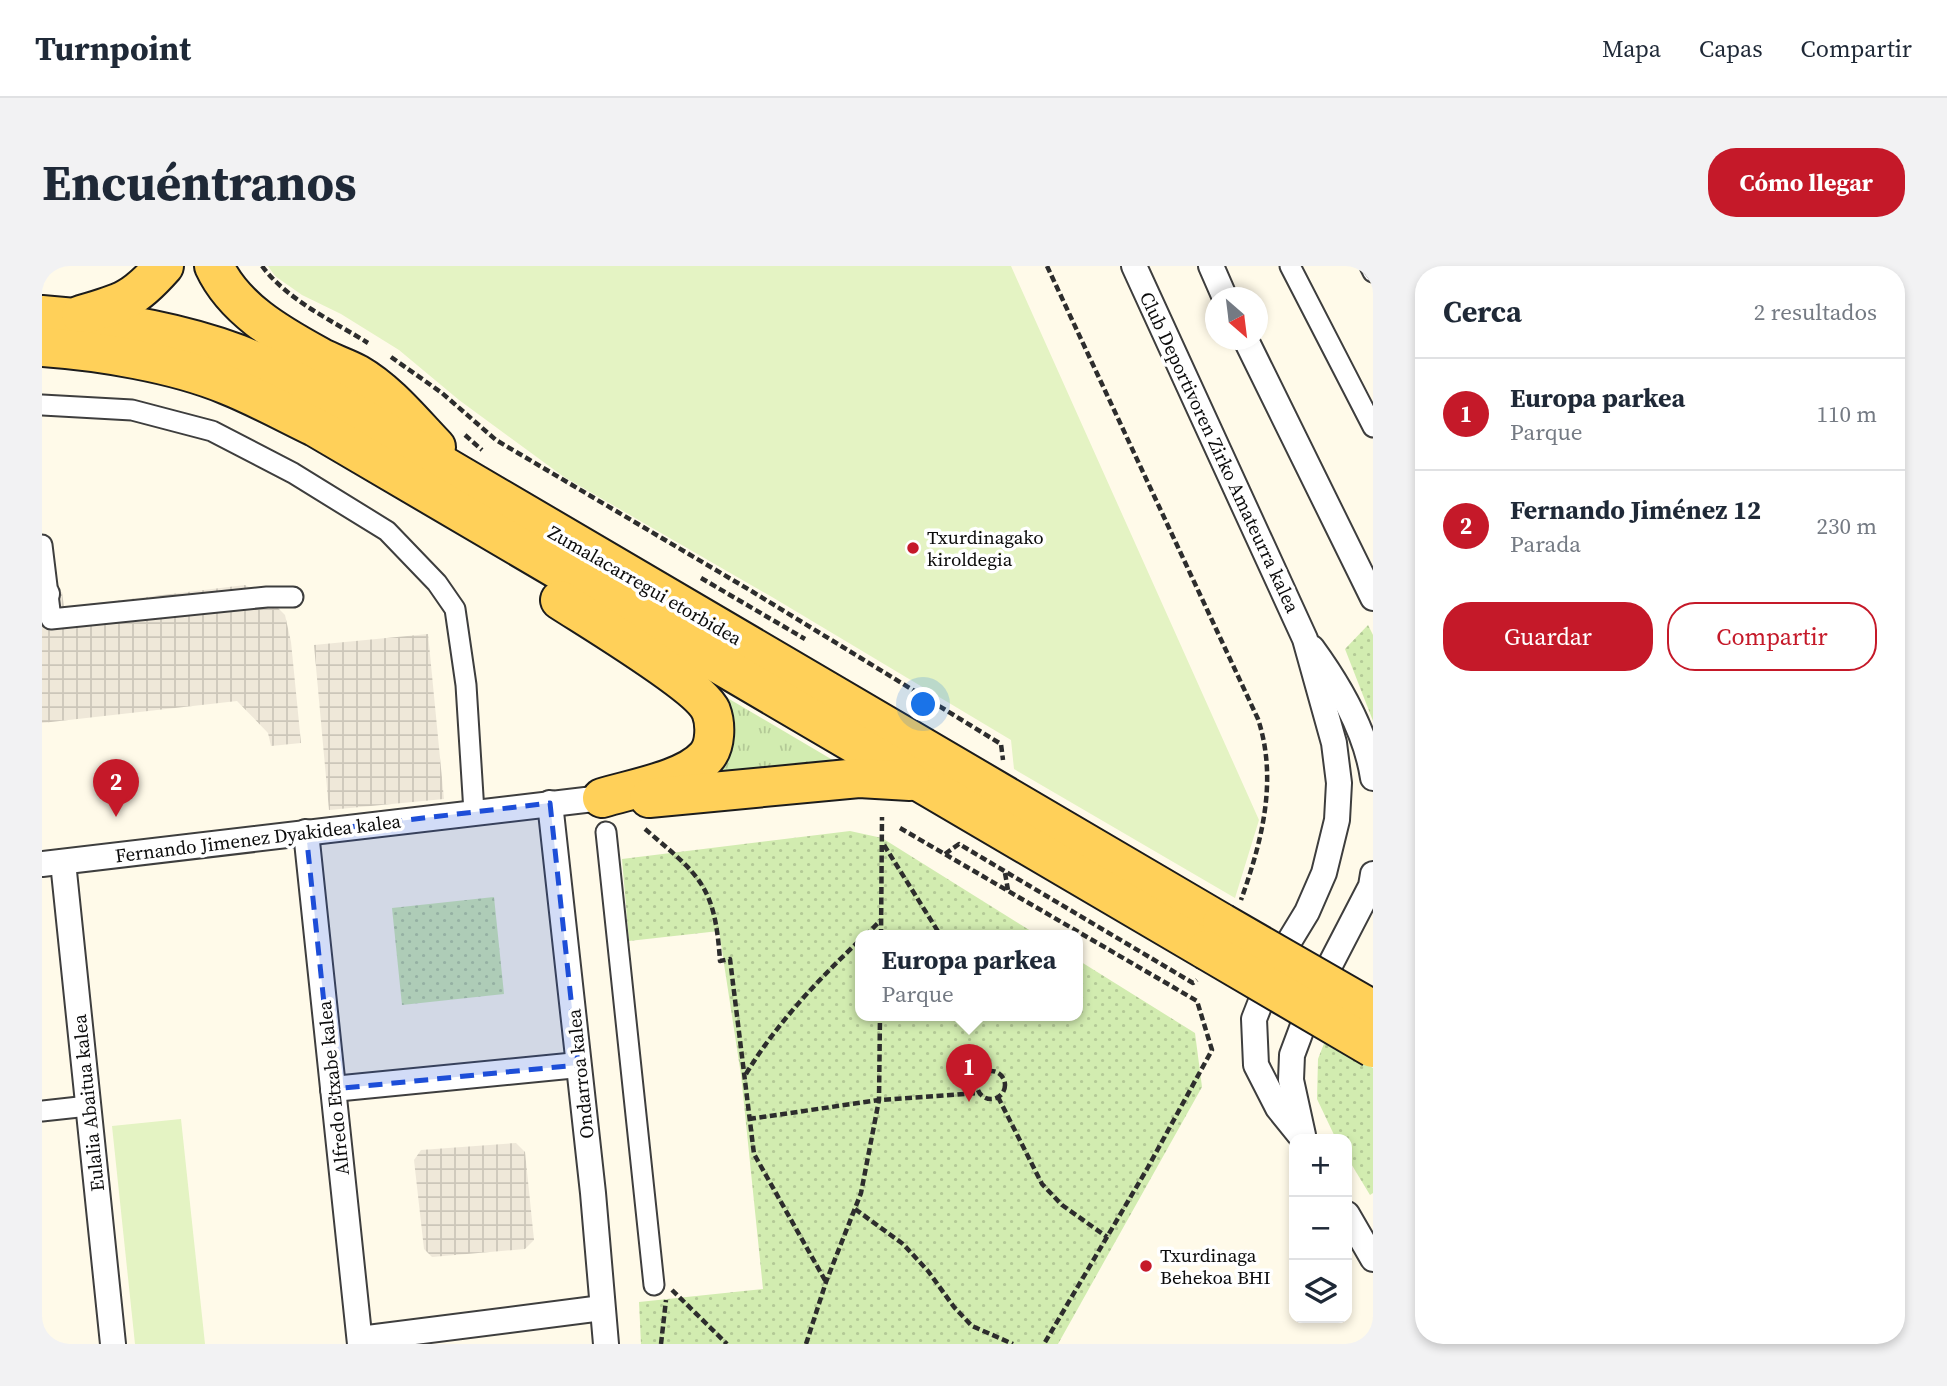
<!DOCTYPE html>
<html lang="es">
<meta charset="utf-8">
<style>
:root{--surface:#fff;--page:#f2f2f3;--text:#1f2937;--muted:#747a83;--line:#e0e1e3;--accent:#c51929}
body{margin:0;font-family:"Source Serif 4",serif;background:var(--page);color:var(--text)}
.controls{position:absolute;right:21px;bottom:21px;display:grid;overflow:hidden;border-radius:14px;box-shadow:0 4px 10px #0003}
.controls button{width:63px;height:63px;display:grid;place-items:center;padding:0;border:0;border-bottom:2px solid var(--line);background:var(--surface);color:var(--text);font:35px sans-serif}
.compass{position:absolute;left:1163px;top:21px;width:63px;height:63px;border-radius:50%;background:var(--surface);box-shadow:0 4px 10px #0003;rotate:152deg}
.you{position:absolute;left:882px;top:439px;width:24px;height:24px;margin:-18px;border:5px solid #fff;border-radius:50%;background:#1a73e8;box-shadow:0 0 0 10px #1a73e833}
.badge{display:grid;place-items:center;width:46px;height:46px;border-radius:50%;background:var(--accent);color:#fff;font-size:23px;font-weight:700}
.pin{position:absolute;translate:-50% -58px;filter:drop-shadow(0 2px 4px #0008)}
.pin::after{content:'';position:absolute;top:37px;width:24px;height:21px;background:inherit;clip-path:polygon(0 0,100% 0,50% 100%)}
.popup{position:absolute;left:813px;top:664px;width:228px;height:91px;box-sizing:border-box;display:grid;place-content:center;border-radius:14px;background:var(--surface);filter:drop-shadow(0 2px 5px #0005);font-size:23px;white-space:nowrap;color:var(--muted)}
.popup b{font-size:26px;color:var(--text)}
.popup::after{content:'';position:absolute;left:50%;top:100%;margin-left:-14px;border:14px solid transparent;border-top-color:var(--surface)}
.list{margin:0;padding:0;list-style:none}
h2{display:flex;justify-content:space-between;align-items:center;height:91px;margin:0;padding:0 28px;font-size:30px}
h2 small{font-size:23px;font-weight:400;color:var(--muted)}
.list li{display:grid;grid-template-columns:46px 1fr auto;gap:21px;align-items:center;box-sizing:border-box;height:112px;padding:0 28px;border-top:2px solid var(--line)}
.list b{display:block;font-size:26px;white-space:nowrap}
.list p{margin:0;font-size:23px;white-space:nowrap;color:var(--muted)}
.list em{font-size:23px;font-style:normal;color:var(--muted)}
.actions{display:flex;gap:14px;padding:21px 28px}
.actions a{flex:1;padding:16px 0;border:2px solid var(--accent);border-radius:28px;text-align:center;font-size:24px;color:var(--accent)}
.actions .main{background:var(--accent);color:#fff}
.icon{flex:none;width:38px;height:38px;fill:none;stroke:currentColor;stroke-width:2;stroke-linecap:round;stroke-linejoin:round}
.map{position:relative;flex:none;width:1331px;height:1078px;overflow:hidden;border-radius:28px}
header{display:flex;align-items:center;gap:42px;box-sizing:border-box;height:98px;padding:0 35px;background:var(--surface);border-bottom:2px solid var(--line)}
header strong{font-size:33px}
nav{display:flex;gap:38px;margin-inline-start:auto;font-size:24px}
.intro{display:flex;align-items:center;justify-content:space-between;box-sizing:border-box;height:168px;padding:0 42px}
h1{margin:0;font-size:49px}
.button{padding:18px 32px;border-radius:28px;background:var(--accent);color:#fff;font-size:24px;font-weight:700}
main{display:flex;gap:42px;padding:0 42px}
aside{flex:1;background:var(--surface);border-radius:28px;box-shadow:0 4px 10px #0003}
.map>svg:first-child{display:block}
</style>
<header>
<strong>Turnpoint</strong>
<nav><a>Mapa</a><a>Capas</a><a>Compartir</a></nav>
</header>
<div class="intro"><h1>Encuéntranos</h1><a class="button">Cómo llegar</a></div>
<main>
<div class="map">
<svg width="1331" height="1078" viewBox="0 0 1331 1078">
<defs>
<pattern id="grass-tufts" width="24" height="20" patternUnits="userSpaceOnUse" patternTransform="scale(1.75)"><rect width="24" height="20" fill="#d2ecb0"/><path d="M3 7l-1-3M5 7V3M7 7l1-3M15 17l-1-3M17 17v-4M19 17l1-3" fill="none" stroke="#b3c996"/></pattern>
<pattern id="park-dots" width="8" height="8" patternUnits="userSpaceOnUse" patternTransform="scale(1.75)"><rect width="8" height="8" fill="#d2ecb0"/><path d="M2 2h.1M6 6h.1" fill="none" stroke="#b3c996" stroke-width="1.8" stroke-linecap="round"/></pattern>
<pattern id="plaza-grid" width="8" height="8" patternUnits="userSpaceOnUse" patternTransform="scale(1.75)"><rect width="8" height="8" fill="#efe8d9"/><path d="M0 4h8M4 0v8" fill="none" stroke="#ccc6b9"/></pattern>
</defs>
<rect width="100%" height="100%" fill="#fffae9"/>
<polygon fill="url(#grass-tufts)" points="660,417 806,503 654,513"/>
<g fill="url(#park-dots)">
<polygon points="1326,359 1331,369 1331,455 1303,383"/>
<polygon points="808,565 840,572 997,670 818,670 818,750 1036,750 1036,694 1153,767 1160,821 1016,1078 599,1078 597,1036 721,1023 699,809 677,665 587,675 580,593"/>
<polygon points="452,631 462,728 360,739 350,642"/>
<polygon points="1283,775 1331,802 1331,927 1328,929 1305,891 1305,873 1294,873 1275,833 1276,793"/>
</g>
<g fill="#e4f3c3">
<polygon points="226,0 969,0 1217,554 1193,632 972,503 969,474 730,331 522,211 417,134 357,84 299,48 260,29 233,10"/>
<polygon points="139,853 163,1078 93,1078 70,860"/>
</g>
<g fill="url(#plaza-grid)">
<polygon points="203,319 225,331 243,349 249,376 259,477 229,480 226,467 195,435 0,457 0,328 20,326 22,341"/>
<polygon points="386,368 402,533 287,544 272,379"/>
<polygon points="474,877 483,886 492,974 483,983 390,991 382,983 372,894 379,884"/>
</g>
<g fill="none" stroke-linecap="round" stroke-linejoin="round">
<defs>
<g id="pedestrian">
<polyline points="1248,0 1331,161"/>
<polyline points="1328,0 1331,6"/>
<polyline points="0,139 90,144 170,165 251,207 345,265 395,317 413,343 424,419 432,546"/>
<polyline points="0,279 9,353 225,331 251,331"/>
<polyline points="564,566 612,1019"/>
<polyline points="0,845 46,840"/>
</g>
<g id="minor">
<polyline points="1092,0 1263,373 1292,477 1297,517 1295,554 1282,607 1265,646 1234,697 1212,753 1214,799 1236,842 1261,873"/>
<polyline points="1169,0 1183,32"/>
<polyline points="1204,74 1331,332"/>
<polyline points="0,328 5,328"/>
<path d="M1270,382c27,37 54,83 61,130"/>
<polyline points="508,537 551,927 564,1078"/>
<polyline points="264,566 318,1078"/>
<polyline points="21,596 71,1078"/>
<polyline points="0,598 560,532"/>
<polyline points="291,823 536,799"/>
<polyline points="1261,869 1249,814 1250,789 1272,730 1329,620 1331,608"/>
<polyline points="1305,948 1331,993"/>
<polyline points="318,1073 560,1042"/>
</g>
<g id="primary">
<path d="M172,0c20,43 64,68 104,90 12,7 26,11 39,18 31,18 54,47 79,73"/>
<path d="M0,49c65,5 134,16 196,39 31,12 62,30 92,45l892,524"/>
<path d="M39,49c42,-12 53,-15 83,-49"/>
<path d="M0,81c57,4 132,16 185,38 30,12 59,28 88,42l891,523"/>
<path d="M518,334c29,19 140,85 151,111 5,13 5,35 -5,46 -20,23 -75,32 -104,41"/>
<polyline points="607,532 817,512 868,515"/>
</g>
</defs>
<use href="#pedestrian" stroke="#3e3e3e" stroke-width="23"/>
<use href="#minor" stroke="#3e3e3e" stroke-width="28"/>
<use href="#primary" stroke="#1c1c1c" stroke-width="42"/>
<g stroke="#2d2d2d" stroke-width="4.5" stroke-dasharray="7 3.5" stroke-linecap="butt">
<path d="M220,0c25,34 71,55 106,77"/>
<path d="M1005,0l211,453c20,61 4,122 -17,181"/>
<polyline points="349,91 400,127 454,174 711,326 959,478 961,494"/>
<polyline points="423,169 440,184"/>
<polyline points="659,312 763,373"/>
<polyline points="858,562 1155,735 1170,784 1105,903 1002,1078"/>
<path d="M603,563c55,47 70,56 75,132l10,-2 24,195 72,128"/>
<polyline points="842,579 897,667"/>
<polyline points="903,588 917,578 1151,717 1155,714"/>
<polyline points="963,607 966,624"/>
<polyline points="823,670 839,654"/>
<polyline points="839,670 840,551"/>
<circle cx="949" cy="819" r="14"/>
<path d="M704,808c30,-50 72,-94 114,-134"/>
<polyline points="956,831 1000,918 1020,939 1065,971"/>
<polyline points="707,853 837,834 938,827"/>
<polyline points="813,943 861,978 886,1005 912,1041 930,1060 971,1078"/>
<polyline points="630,1024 685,1078"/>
<polyline points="619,1078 624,1034"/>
<polyline points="764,1078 784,1016 819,927 837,834 838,750"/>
</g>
<use href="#pedestrian" stroke="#fff" stroke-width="19"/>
<use href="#minor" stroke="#fff" stroke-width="24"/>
<use href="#primary" stroke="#ffd059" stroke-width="38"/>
<defs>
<g id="primary-bridge">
<polyline points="1180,657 1331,744"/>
<polyline points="1164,684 1331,782"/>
</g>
</defs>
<use href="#primary-bridge" stroke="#1c1c1c" stroke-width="42" stroke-linecap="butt"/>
<use href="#primary-bridge" stroke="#ffd059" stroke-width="38"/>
</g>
<path fill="#1d4ed8" fill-opacity="0.2" stroke="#1d4ed8" stroke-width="5" stroke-dasharray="14 9" stroke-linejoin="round" d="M508,537l28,262 -245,24 -27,-257z"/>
<g fill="#c51929" stroke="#fff" stroke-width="2.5">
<circle cx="871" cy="282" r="7"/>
<circle cx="1104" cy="1000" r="7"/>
</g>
<g text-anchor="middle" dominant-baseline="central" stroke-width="7" stroke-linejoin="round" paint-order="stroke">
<g font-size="19" fill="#0b0b0b" stroke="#fff">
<text transform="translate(1178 186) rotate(65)">Club Deportivoren Zirko Amateurra kalea</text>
<text transform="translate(603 319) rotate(30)">Zumalacarregui etorbidea</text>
<text transform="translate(216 572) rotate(-7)">Fernando Jimenez Dyakidea kalea</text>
<text transform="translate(538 808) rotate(-96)">Ondarroa kalea</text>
<text transform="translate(291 822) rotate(-96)">Alfredo Etxabe kalea</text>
<text transform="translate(46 837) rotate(-96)">Eulalia Abaitua kalea</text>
</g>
<g font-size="19" fill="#0b0b0b" stroke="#fff" text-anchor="start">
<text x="885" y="271">Txurdinagako<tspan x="885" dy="22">kiroldegia</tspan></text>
<text x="1118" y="989">Txurdinaga<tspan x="1118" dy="22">Behekoa BHI</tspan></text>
</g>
</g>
</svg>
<div class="controls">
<button>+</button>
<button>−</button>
<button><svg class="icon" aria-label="layers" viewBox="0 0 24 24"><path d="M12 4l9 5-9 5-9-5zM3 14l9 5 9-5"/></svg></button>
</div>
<svg class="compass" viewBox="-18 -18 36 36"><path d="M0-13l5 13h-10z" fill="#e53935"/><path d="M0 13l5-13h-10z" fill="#747a83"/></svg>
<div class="you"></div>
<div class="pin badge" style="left:927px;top:836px">1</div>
<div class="popup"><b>Europa parkea</b>Parque</div>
<div class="pin badge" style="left:74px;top:551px">2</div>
</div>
<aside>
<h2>Cerca<small>2 resultados</small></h2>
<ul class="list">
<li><span class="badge">1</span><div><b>Europa parkea</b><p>Parque</p></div><em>110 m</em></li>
<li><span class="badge">2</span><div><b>Fernando Jiménez 12</b><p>Parada</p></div><em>230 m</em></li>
</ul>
<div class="actions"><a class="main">Guardar</a><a>Compartir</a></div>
</aside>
</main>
